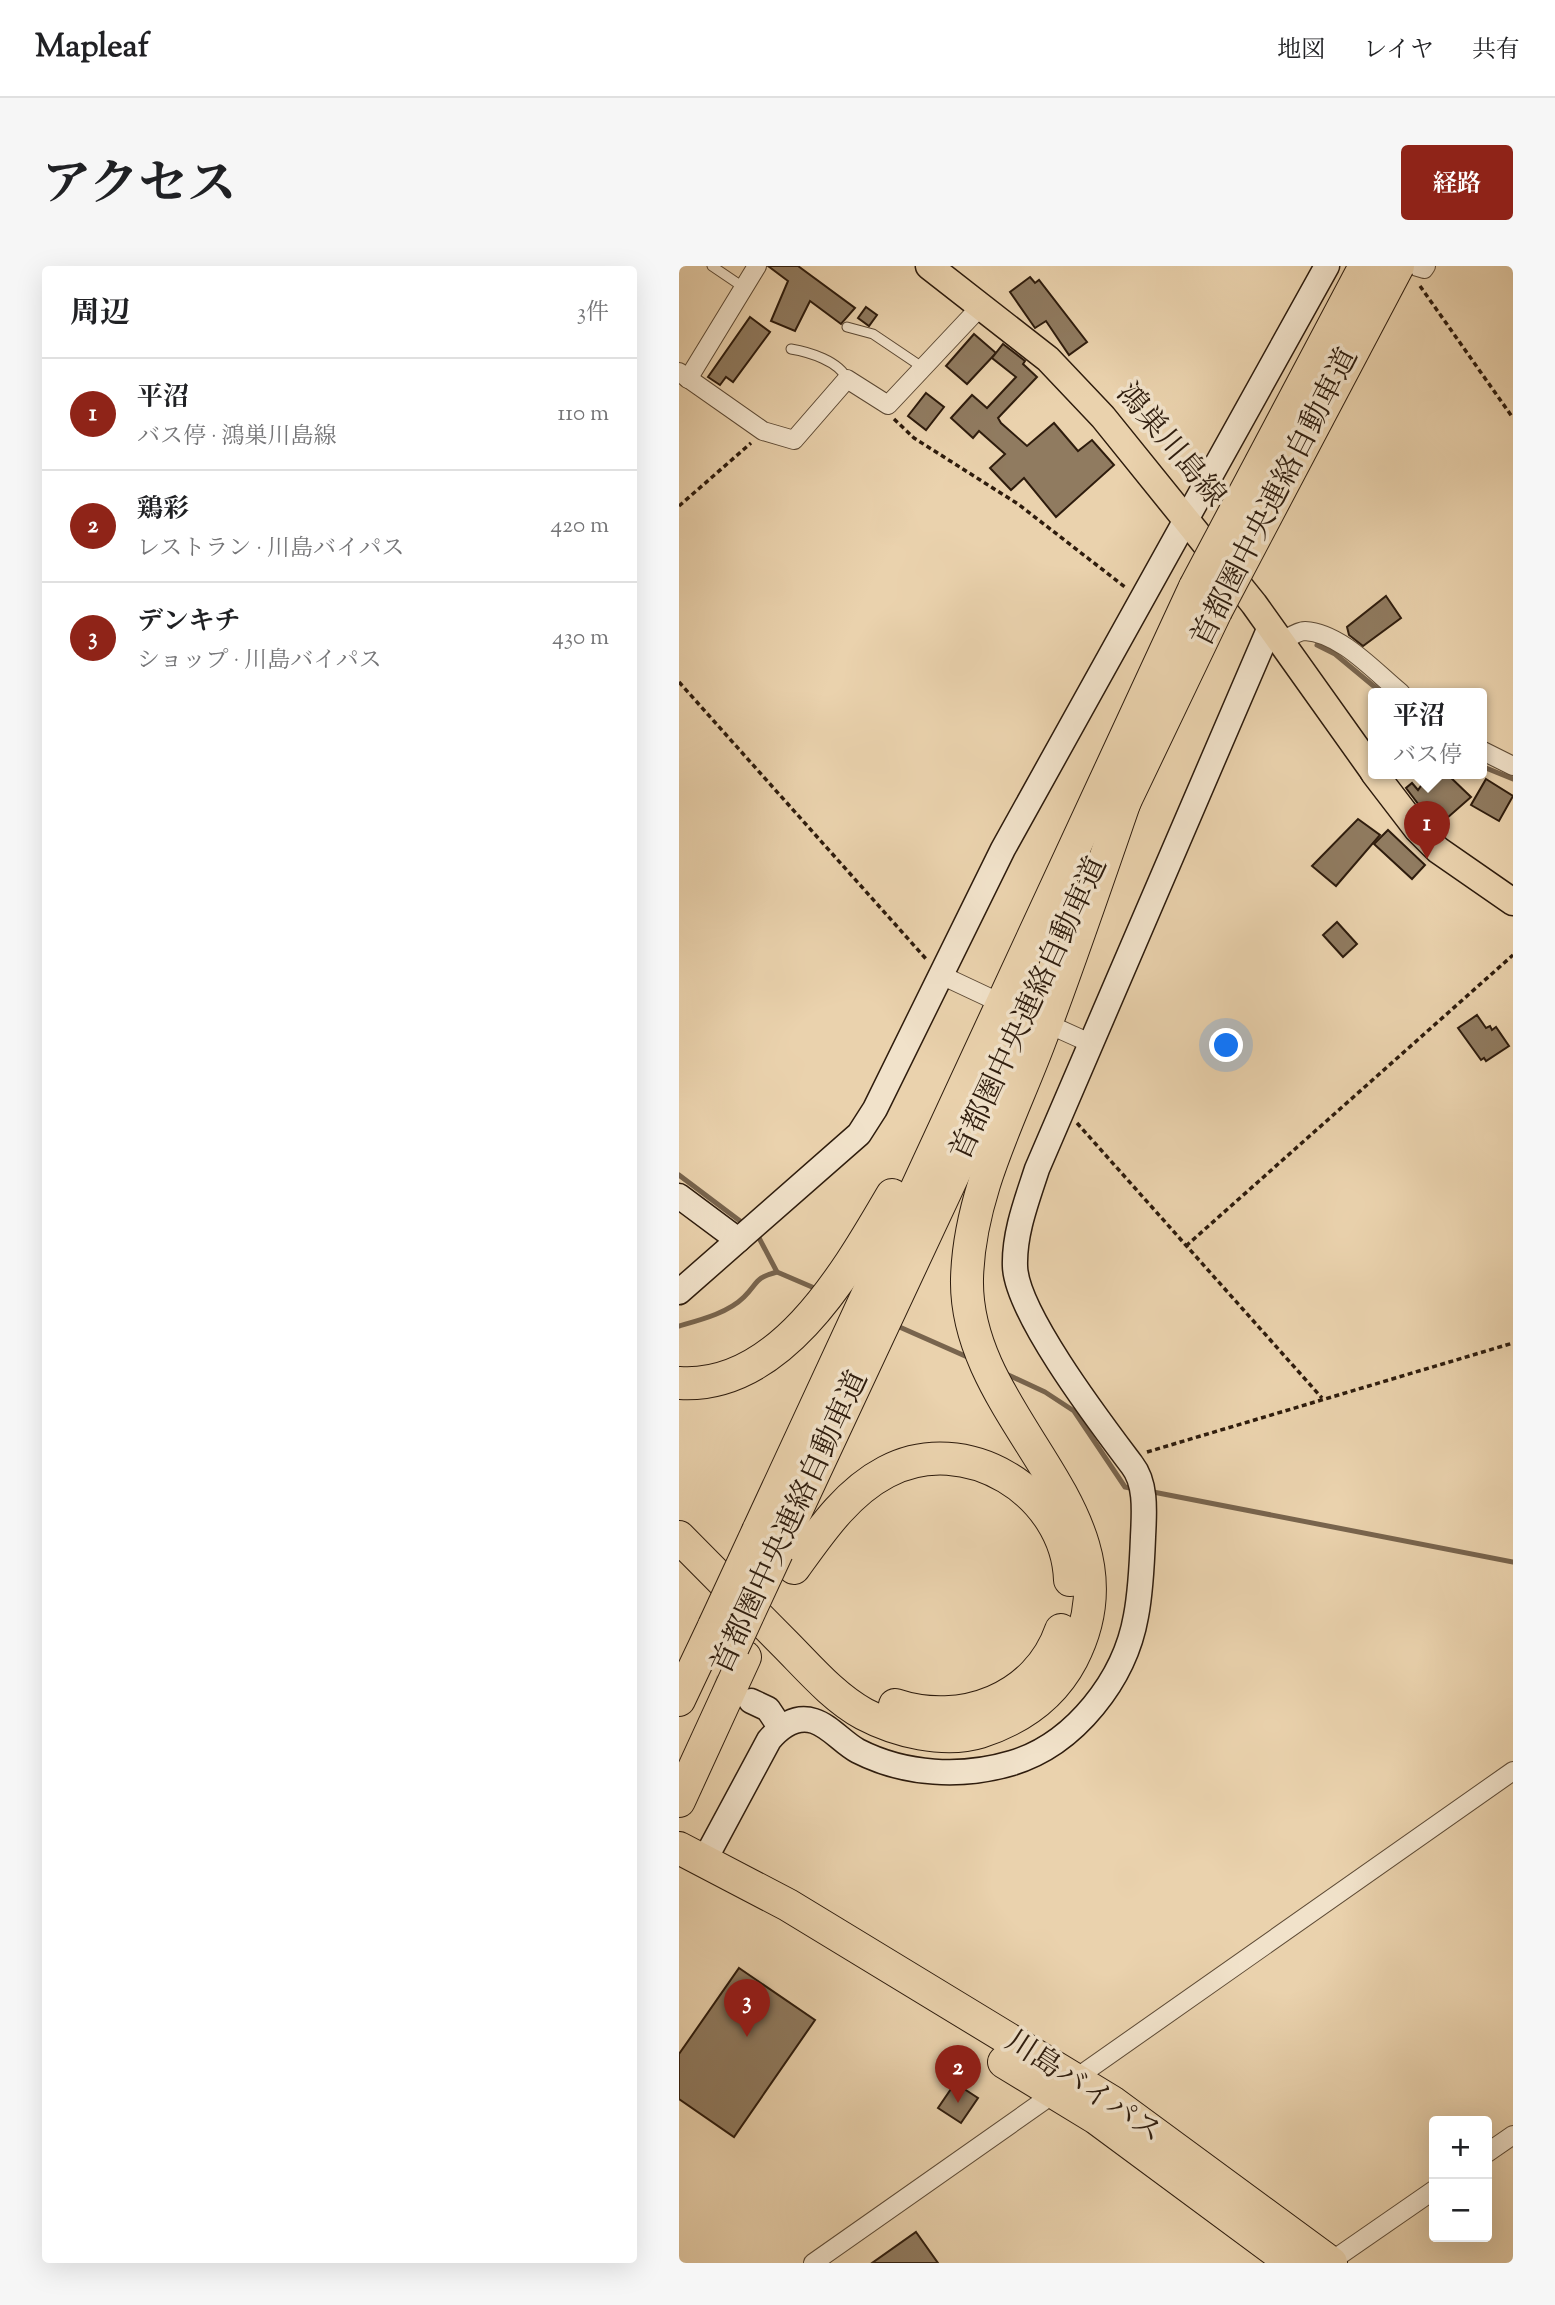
<!DOCTYPE html>
<html lang="ja">
<meta charset="utf-8">
<style>
:root{--surface:#fff;--page:#f6f6f6;--text:#202124;--muted:#757577;--line:#e0e0e0;--accent:#8f2418}
body{margin:0;font-family:"Sorts Mill Goudy","Noto Serif JP",serif;background:var(--page);color:var(--text)}
.controls{position:absolute;right:21px;bottom:21px;display:grid;overflow:hidden;border-radius:7px;box-shadow:0 7px 28px #0002}
.controls button{width:63px;height:63px;display:grid;place-items:center;padding:0;border:0;border-bottom:2px solid var(--line);background:var(--surface);color:var(--text);font:35px sans-serif}
.you{position:absolute;left:548px;top:780px;width:24px;height:24px;margin:-18px;border:5px solid #fff;border-radius:50%;background:#1a73e8;box-shadow:0 0 0 10px #1a73e833}
.badge{display:grid;place-items:center;width:46px;height:46px;border-radius:50%;background:var(--accent);color:#fff;font-size:23px;font-weight:700}
.pin{position:absolute;translate:-50% -58px;filter:drop-shadow(0 2px 4px #0008)}
.pin::after{content:'';position:absolute;top:37px;width:24px;height:21px;background:inherit;clip-path:polygon(0 0,100% 0,50% 100%)}
.popup{position:absolute;left:689px;top:422px;width:119px;height:91px;box-sizing:border-box;display:grid;place-content:center;border-radius:7px;background:var(--surface);filter:drop-shadow(0 2px 5px #0005);font-size:23px;white-space:nowrap;color:var(--muted)}
.popup b{font-size:26px;color:var(--text)}
.popup::after{content:'';position:absolute;left:50%;top:100%;margin-left:-14px;border:14px solid transparent;border-top-color:var(--surface)}
.list{margin:0;padding:0;list-style:none}
h2{display:flex;justify-content:space-between;align-items:center;height:91px;margin:0;padding:0 28px;font-size:30px}
h2 small{font-size:23px;font-weight:400;color:var(--muted)}
.list li{display:grid;grid-template-columns:46px 1fr auto;gap:21px;align-items:center;box-sizing:border-box;height:112px;padding:0 28px;border-top:2px solid var(--line)}
.list b{display:block;font-size:26px;white-space:nowrap}
.list p{margin:0;font-size:23px;white-space:nowrap;color:var(--muted)}
.list em{font-size:23px;font-style:normal;color:var(--muted)}
.map{position:relative;flex:none;width:834px;height:1997px;overflow:hidden;border-radius:7px}
header{display:flex;align-items:center;gap:42px;box-sizing:border-box;height:98px;padding:0 35px;background:var(--surface);border-bottom:2px solid var(--line)}
header strong{font-size:33px}
nav{display:flex;gap:38px;margin-inline-start:auto;font-size:24px}
.intro{display:flex;align-items:center;justify-content:space-between;box-sizing:border-box;height:168px;padding:0 42px}
h1{margin:0;font-size:49px}
.button{padding:18px 32px;border-radius:7px;background:var(--accent);color:#fff;font-size:24px;font-weight:700}
main{display:flex;gap:42px;padding:0 42px}
aside{flex:1;background:var(--surface);border-radius:7px;box-shadow:0 7px 28px #0002}
.map>svg:first-child{display:block}
</style>
<header>
<strong>Mapleaf</strong>
<nav><a>地図</a><a>レイヤ</a><a>共有</a></nav>
</header>
<div class="intro"><h1>アクセス</h1><a class="button">経路</a></div>
<main>
<aside>
<h2>周辺<small>3件</small></h2>
<ul class="list">
<li><span class="badge">1</span><div><b>平沼</b><p>バス停 · 鴻巣川島線</p></div><em>110 m</em></li>
<li><span class="badge">2</span><div><b>鶏彩</b><p>レストラン · 川島バイパス</p></div><em>420 m</em></li>
<li><span class="badge">3</span><div><b>デンキチ</b><p>ショップ · 川島バイパス</p></div><em>430 m</em></li>
</ul>
</aside>
<div class="map">
<svg width="834" height="1997" viewBox="0 0 834 1997">
<rect width="100%" height="100%" fill="#ead2ad"/>
<filter id="stains"><feTurbulence type="fractalNoise" baseFrequency=".00286" numOctaves="4"/><feColorMatrix values="0 0 0 0 .2 0 0 0 0 .09 0 0 0 0 .02 0 0 0 .5 -.17"/></filter>
<radialGradient id="worn" r=".72"><stop offset=".6" stop-color="#630" stop-opacity="0"/><stop offset="1" stop-color="#630" stop-opacity=".3"/></radialGradient>
<g fill="none" stroke-linecap="round" stroke-linejoin="round">
<g stroke="#78644d" stroke-width="5">
<polyline points="638,379 656,388 703,427"/>
<polyline points="802,500 834,513"/>
<polyline points="0,909 65,958"/>
<polyline points="78,968 98,1006 140,1024"/>
<polyline points="216,1059 293,1093"/>
<path d="M0,1060c21,-6 49,-13 65,-29 15,-15 10,-19 33,-25"/>
<polyline points="325,1107 366,1126 395,1145 446,1221 456,1223"/>
<polyline points="469,1225 834,1296"/>
</g>
</g>
<g fill="#907b60" stroke="#2e1c0d" stroke-width="2">
<polygon points="89,0 119,0 176,42 162,58 131,35 116,65 92,55 109,15"/>
<polygon points="351,11 356,17 360,14 408,76 390,89 367,55 356,62 331,26"/>
<polygon points="187,41 198,49 190,60 179,52"/>
<polygon points="71,51 91,66 54,116 47,111 41,119 29,111"/>
<polygon points="295,68 317,87 288,118 267,100"/>
<polygon points="324,78 346,95 344,98 358,111 319,152 322,157 348,180 375,157 399,185 413,174 435,199 377,251 345,212 332,224 311,202 326,188 300,165 294,172 272,152 293,129 308,142 337,111 313,92"/>
<polygon points="247,127 265,141 247,164 229,150"/>
<polygon points="707,330 722,352 684,380 670,369 668,361"/>
<polygon points="751,507 767,507 792,531 767,553 760,547 753,556 727,522 733,517 739,524"/>
<polygon points="807,513 834,530 820,555 792,539"/>
<polygon points="679,553 701,569 657,620 633,600"/>
<polygon points="709,564 746,599 733,613 695,578"/>
<polygon points="658,656 678,678 664,691 644,669"/>
<polygon points="798,749 807,762 811,760 813,764 817,761 830,780 807,795 805,792 802,794 779,762"/>
<polygon points="60,1702 136,1754 55,1871 0,1833 0,1788"/>
<polygon points="276,1817 299,1832 282,1857 259,1842"/>
<polygon points="237,1966 259,1997 193,1997"/>
</g>
<g fill="none" stroke-linecap="round" stroke-linejoin="round">
<polyline stroke="#c4ae8d" stroke-width="24" stroke-dasharray="24 12" stroke-linecap="butt" points="0,1408 65,1432"/>
<defs>
<g id="lane">
<polyline points="33,0 64,21"/>
<polyline points="168,61 194,68 243,101"/>
<path d="M112,83c18,3 48,12 56,30"/>
</g>
<g id="street">
<polyline points="735,0 745,3 747,0"/>
<polyline points="0,106 84,165 115,174 168,113 209,139 303,39"/>
<polyline points="9,113 78,0"/>
<path d="M602,376c7,-4 17,-11 24,-11 36,2 70,41 96,62"/>
<polyline points="802,484 834,500"/>
<polyline points="262,709 328,740"/>
<polyline points="360,754 411,777"/>
<polyline points="808,1887 834,1869"/>
<polyline points="651,1996 755,1924"/>
<polyline points="134,1997 834,1505"/>
</g>
<g id="secondary">
<polyline points="0,930 59,974"/>
<polyline points="0,1026 180,868 196,843 324,583 648,0"/>
<polyline points="72,1435 89,1443 101,1461"/>
<path d="M25,1595l65,-121c11,-13 26,-25 45,-19 16,5 29,22 44,30 47,24 104,27 154,12 63,-19 113,-84 124,-147 5,-26 6,-53 7,-79 1,-23 4,-53 -11,-72 -30,-40 -116,-152 -117,-199 -1,-33 12,-66 22,-97l233,-542"/>
</g>
<g id="primary">
<polyline points="250,0 369,93 424,151 575,338 694,505"/>
<polyline points="695,507 738,563 759,584 834,636"/>
</g>
<g id="highway">
<polyline points="438,552 537,345"/>
<path d="M0,1117c102,7 169,-113 213,-188"/>
<polyline points="79,1265 516,321"/>
<path d="M0,1271c35,35 70,71 105,106 24,24 49,54 80,71 32,17 80,29 116,18 40,-13 72,-35 92,-73 75,-144 -108,-237 -105,-380 2,-87 46,-165 75,-244 29,-77 56,-156 83,-234"/>
<polyline points="98,1286 358,730"/>
<path d="M115,1302c26,-36 52,-75 92,-96 79,-42 181,20 184,108"/>
<polyline points="0,1434 35,1360"/>
<path d="M216,1439c66,22 142,-6 166,-75"/>
<polyline points="0,1535 66,1391"/>
<polyline points="0,1582 109,1639 433,1836 652,1997"/>
<polyline points="325,1796 417,1852 613,1997"/>
</g>
</defs>
<use href="#lane" stroke="#5d4a35" stroke-width="11"/>
<use href="#street" stroke="#5d4a35" stroke-width="20"/>
<use href="#secondary" stroke="#2e1c0d" stroke-width="27"/>
<use href="#primary" stroke="#2e1c0d" stroke-width="29"/>
<use href="#highway" stroke="#2e1c0d" stroke-width="34"/>
<g stroke="#2e1c0d" stroke-width="3.5" stroke-dasharray="5 3.5" stroke-linecap="butt">
<polyline points="741,20 834,152"/>
<polyline points="215,153 235,172 339,238 446,321"/>
<polyline points="0,240 72,177"/>
<polyline points="0,416 248,694"/>
<polyline points="398,857 643,1132"/>
<polyline points="507,980 834,689"/>
<polyline points="468,1186 834,1077"/>
</g>
<use href="#lane" stroke="#f1e2ca" stroke-width="9"/>
<use href="#street" stroke="#f1e2ca" stroke-width="18"/>
<use href="#secondary" stroke="#f1e2ca" stroke-width="24"/>
<use href="#primary" stroke="#ead2ad" stroke-width="26"/>
<use href="#highway" stroke="#ead2ad" stroke-width="32"/>
<defs>
<g id="highway-bridge">
<polyline points="516,321 686,0"/>
<polyline points="537,345 719,0"/>
<polyline points="35,1360 79,1265"/>
<polyline points="54,1381 98,1286"/>
</g>
</defs>
<use href="#highway-bridge" stroke="#2e1c0d" stroke-width="34" stroke-linecap="butt"/>
<use href="#highway-bridge" stroke="#ead2ad" stroke-width="32"/>
</g>
<g text-anchor="middle" dominant-baseline="central" stroke-width="7" stroke-linejoin="round" paint-order="stroke">
<g font-size="30" fill="#2e1c0d" stroke="#f1e2ca">
<text transform="translate(491 180) rotate(50)">鴻巣川島線</text>
<text transform="translate(597 232) rotate(-63)">首都圏中央連絡自動車道</text>
<text transform="translate(351 743) rotate(-65)">首都圏中央連絡自動車道</text>
<text transform="translate(112 1257) rotate(-65)">首都圏中央連絡自動車道</text>
<text transform="translate(404 1822) rotate(33)">川島バイパス</text>
</g>
</g>
<rect width="100%" height="100%" filter="url(#stains)"/>
<rect width="100%" height="100%" fill="url(#worn)"/>
</svg>
<div class="controls">
<button>+</button>
<button>−</button>
</div>
<div class="you"></div>
<div class="pin badge" style="left:748px;top:593px">1</div>
<div class="popup"><b>平沼</b>バス停</div>
<div class="pin badge" style="left:279px;top:1837px">2</div>
<div class="pin badge" style="left:68px;top:1771px">3</div>
</div>
</main>
